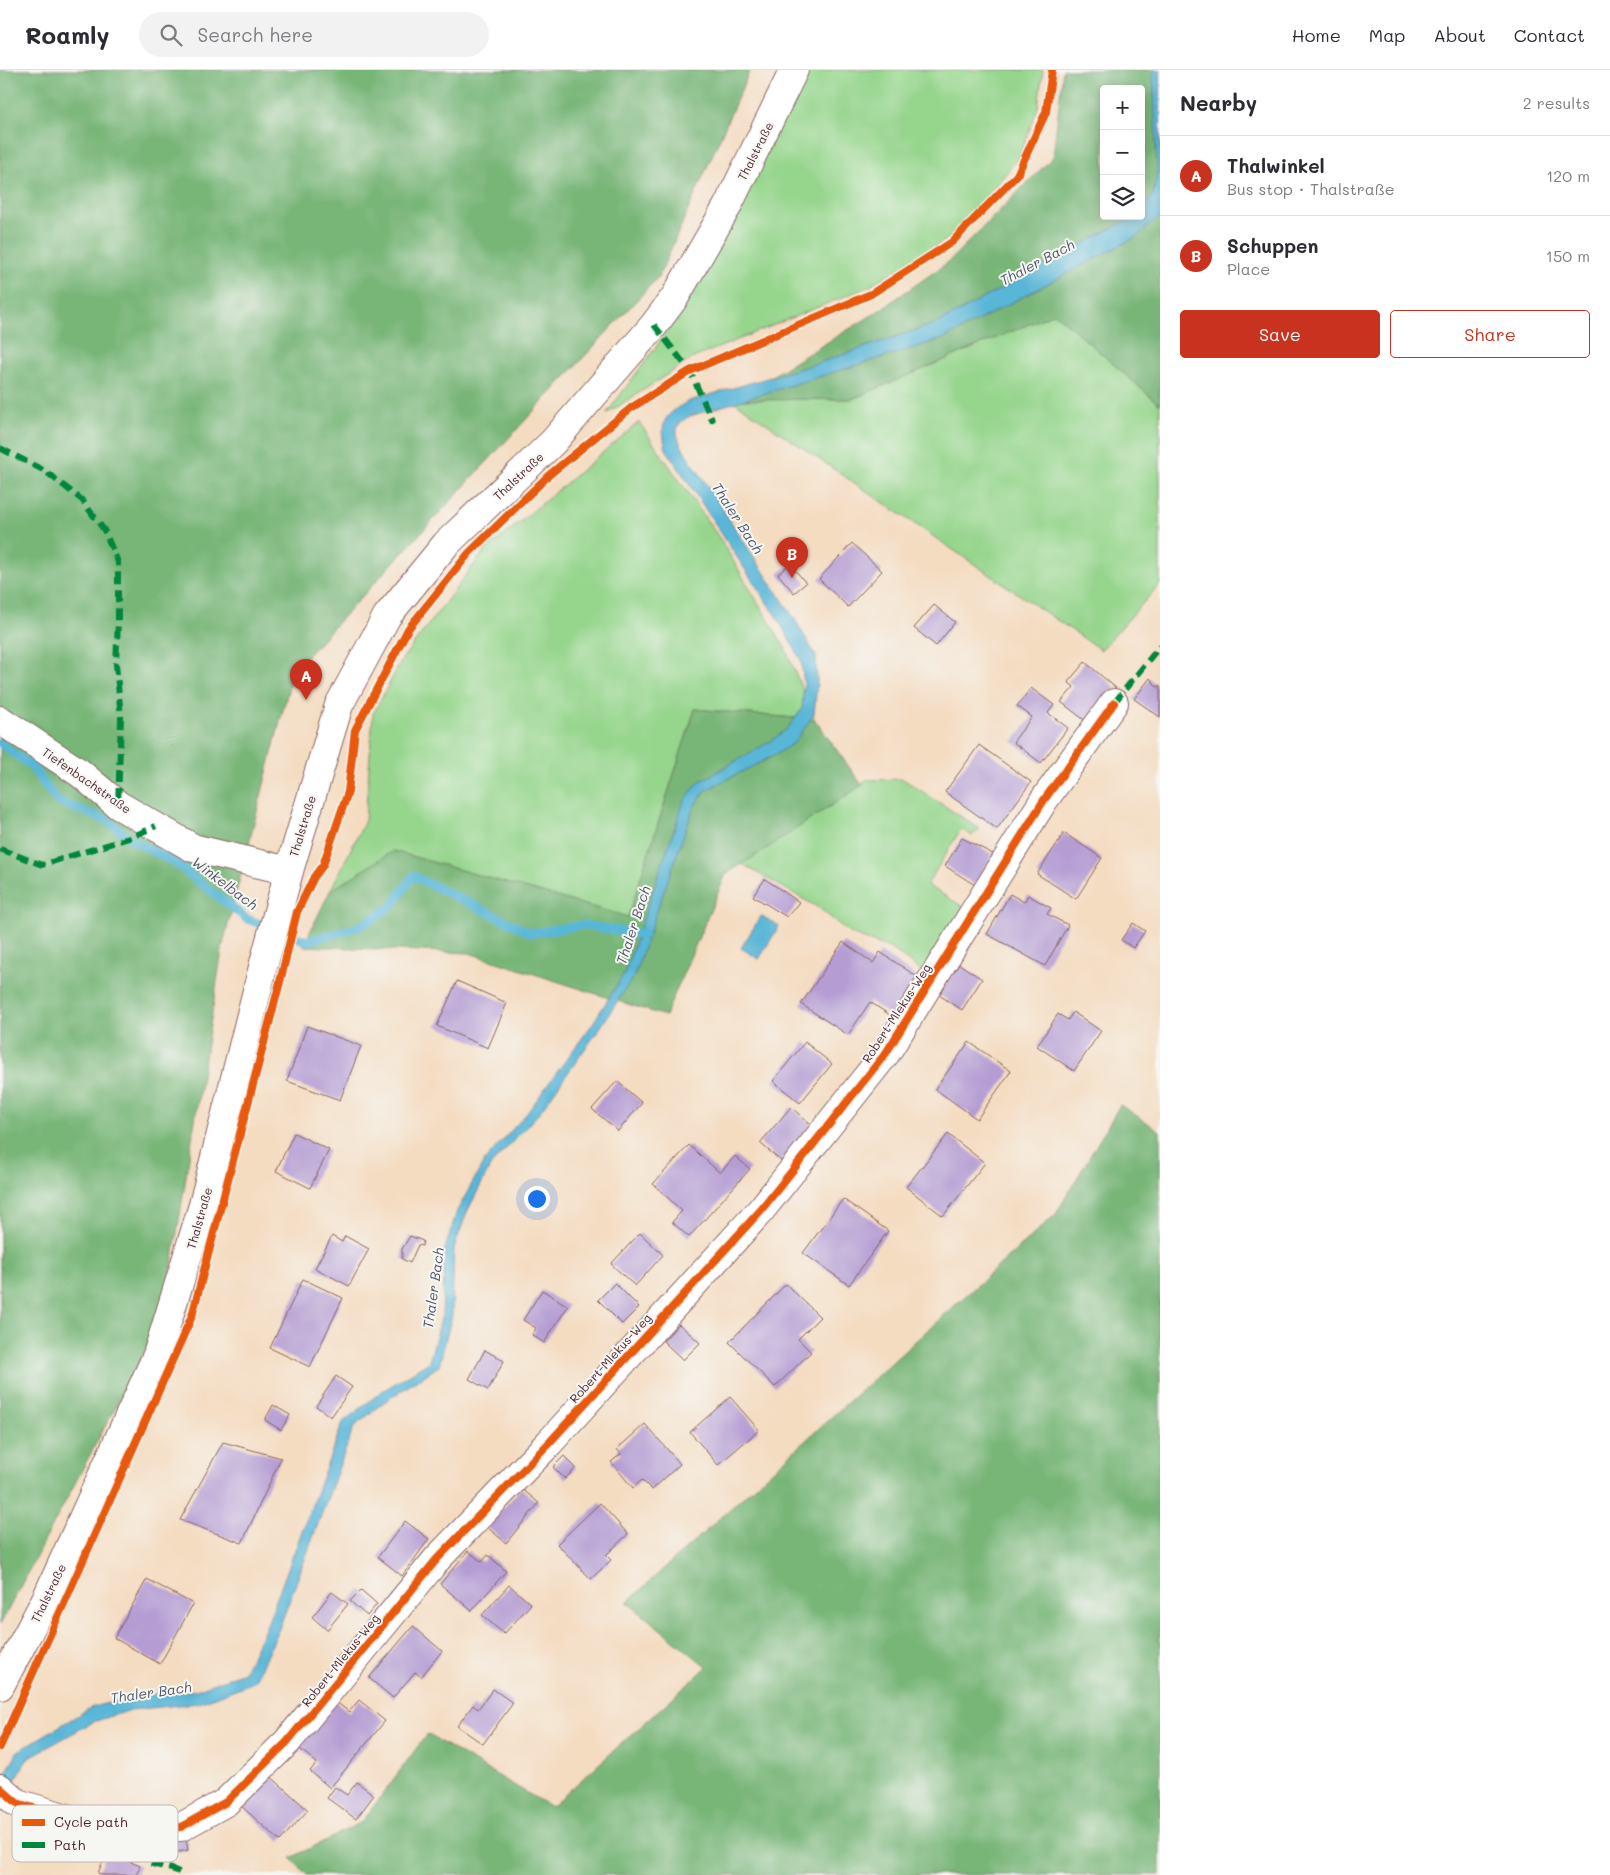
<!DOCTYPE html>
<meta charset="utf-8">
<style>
:root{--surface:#fff;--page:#f2f2f3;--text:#2b2b33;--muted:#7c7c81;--line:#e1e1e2;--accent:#c8321e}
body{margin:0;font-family:Mali,sans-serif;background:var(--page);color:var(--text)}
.controls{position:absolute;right:15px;top:15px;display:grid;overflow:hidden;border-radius:5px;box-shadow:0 2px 12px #0003}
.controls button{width:45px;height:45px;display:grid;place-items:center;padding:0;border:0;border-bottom:1px solid var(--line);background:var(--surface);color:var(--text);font:25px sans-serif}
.you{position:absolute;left:536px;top:1128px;width:18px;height:18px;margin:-12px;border:4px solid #fff;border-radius:50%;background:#1a73e8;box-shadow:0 0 0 8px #1a73e833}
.badge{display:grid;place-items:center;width:32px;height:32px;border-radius:50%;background:var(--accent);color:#fff;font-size:16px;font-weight:700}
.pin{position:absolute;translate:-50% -41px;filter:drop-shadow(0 1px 2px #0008)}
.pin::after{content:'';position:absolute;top:26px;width:18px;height:15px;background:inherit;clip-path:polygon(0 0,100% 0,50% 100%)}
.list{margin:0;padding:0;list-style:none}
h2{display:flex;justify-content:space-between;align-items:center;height:65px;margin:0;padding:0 20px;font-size:21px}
h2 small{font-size:16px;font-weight:400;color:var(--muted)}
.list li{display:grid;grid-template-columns:32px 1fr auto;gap:15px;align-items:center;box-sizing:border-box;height:80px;padding:0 20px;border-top:1px solid var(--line)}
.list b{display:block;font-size:19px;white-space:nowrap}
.list p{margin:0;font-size:16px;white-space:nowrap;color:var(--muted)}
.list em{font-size:16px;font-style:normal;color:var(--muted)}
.actions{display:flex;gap:10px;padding:15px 20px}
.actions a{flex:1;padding:11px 0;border:1px solid var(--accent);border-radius:5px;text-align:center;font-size:18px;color:var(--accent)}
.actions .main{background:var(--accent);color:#fff}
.icon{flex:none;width:28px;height:28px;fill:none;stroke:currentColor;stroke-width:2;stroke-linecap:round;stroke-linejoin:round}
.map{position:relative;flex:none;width:1160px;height:1805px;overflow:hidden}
header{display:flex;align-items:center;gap:30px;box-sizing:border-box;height:70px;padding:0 25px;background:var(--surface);border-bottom:1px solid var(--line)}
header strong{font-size:24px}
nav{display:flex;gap:28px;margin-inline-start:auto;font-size:18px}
.search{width:350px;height:45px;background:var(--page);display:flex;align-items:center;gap:12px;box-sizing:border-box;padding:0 18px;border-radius:28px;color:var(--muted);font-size:19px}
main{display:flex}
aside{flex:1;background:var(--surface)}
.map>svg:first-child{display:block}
</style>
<header>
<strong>Roamly</strong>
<div class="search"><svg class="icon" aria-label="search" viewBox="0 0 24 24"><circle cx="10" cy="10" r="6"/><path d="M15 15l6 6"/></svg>Search here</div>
<nav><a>Home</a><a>Map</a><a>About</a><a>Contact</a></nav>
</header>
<main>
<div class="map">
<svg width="1160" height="1805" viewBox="0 0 1160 1805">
<rect width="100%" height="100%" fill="#f6f6f2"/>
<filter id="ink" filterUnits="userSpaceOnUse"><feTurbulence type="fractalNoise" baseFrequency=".02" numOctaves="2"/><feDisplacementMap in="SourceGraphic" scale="10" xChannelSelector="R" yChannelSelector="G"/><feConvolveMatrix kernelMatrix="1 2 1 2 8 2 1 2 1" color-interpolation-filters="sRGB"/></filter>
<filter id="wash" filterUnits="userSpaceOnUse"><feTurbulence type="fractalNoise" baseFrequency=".0096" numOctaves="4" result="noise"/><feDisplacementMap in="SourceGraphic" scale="20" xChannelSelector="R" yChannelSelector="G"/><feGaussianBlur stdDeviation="1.12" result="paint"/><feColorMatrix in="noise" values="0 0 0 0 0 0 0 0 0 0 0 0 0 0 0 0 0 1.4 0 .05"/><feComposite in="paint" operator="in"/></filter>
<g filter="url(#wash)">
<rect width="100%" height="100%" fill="#f4dcc1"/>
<g fill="#95d58c" stroke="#707a5c">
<polygon points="807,0 1043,0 1038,37 1019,88 951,167 870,216 693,288 606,344 656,277 702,208"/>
<polygon points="1055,243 1160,335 1160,514 1101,580 732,330 852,329"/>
<polygon points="639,352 722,472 785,578 815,650 695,639 628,848 393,781 330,821 365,751 373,644 403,588 483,483"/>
<polygon points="903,709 980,759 972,766 961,759 927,815 967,839 926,905 892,879 851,864 819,838 742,794 862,715 865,710"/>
</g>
<g fill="#78b678" stroke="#616a52" fill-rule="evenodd">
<polygon points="0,0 750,0 659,206 293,601 223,874 164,1245 0,1555"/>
<path d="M1063,0h97v335l-105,-92 -203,86 -120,1 142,-86 73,-51 106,-106zM1104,19h37v127h-37z"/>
<polygon points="695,639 815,650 862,715 760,783 726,804 665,946 469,883 303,876 330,821 393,781 628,847"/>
<polygon points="1120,1035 1160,1061 1160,1805 307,1805 291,1788 362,1752 427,1664 551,1737 707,1597 627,1532 1056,1144"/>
</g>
<g fill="#59b6d7" stroke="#526a81">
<path d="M1153,0h7v146l-24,21 -193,102 -253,77c-17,9 -15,16 -8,31l112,171 22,38 1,28 -3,30 -20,29 -19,12 -69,35 -12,16 -60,170 -34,52 -61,85 -48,52 -24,47 -13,36 -2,67 -13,51 -55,36 -30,25 -77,207 -23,48 -55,21 -68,7 -38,12 -65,36 -28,48v-23l18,-32 72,-43 39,-11 67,-7 48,-18 22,-45 77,-205 38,-30 48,-30 13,-47 3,-66 12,-38 28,-51 42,-47 64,-87 33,-52 60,-173 15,-19 70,-40 18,-13 15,-20 2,-25 -3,-24 -22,-39 -113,-172c-7,-28 -2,-34 23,-48l126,-37 125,-42 194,-106h7v-5l12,-16 4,-22z"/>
<polygon points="761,846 779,856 759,889 741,878"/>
</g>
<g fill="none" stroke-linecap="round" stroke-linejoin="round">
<polyline stroke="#59b6d7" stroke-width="9" points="0,673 32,697 57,731 107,750 129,768 175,793 247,849 307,871 361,856 392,836 413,806 531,863 583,855 644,865"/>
</g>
<g id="blocks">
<g fill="#b59dd3">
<polygon points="852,473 882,501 848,537 819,509"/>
<polygon points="790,494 806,513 794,523 778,504"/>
<polygon points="934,535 955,552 936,576 914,558"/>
<polygon points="1085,592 1116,618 1087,652 1061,632 1074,617 1068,612"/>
<polygon points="1150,608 1157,617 1160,615 1160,647 1134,629"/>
<polygon points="1031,618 1054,635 1048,643 1068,658 1041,693 1013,672 1032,647 1017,636"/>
<polygon points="979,675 1031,712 997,759 945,722"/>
<polygon points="1064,763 1102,788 1076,829 1037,804"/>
<polygon points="962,768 993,784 975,815 945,796"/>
<polygon points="765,809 799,832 787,847 753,826"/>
<polygon points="1010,824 1024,832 1028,825 1051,838 1047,844 1068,855 1045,896 987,864"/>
<polygon points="1133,853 1145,861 1133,878 1121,870"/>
<polygon points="843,872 873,893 880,882 919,908 893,947 870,932 848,965 801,934"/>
<polygon points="959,894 982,909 962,940 939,925"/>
<polygon points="457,911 507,933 488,978 437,956"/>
<polygon points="1073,942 1101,961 1074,1001 1037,976 1058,944 1068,950"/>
<polygon points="307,956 361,976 340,1030 287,1011"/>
<polygon points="805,972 832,994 800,1033 773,1011"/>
<polygon points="969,972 1011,1001 977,1049 935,1019"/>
<polygon points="617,1011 642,1033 618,1061 592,1039"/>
<polygon points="791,1037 812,1056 781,1091 760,1073"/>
<polygon points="294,1063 329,1080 310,1118 276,1101"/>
<polygon points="948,1064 985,1093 943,1146 906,1117"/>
<polygon points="689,1075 720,1103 735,1086 750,1099 689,1167 672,1152 682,1141 653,1114"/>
<polygon points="843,1129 888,1161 849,1215 803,1183"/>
<polygon points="640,1163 663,1185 635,1216 611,1194"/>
<polygon points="332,1166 342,1172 345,1166 369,1179 349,1216 315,1198"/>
<polygon points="410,1166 423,1171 422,1176 418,1175 410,1193 402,1189 402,1179"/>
<polygon points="303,1209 343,1228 310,1297 270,1278"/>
<polygon points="615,1213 639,1237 622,1254 598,1230"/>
<polygon points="786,1214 820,1247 798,1269 811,1282 775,1317 729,1272"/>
<polygon points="542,1220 568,1236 544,1273 532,1265 536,1258 523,1250"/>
<polygon points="679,1254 700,1273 683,1290 663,1271"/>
<polygon points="485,1280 504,1291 488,1320 469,1309"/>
<polygon points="336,1306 352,1317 331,1347 316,1336"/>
<polygon points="730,1327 759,1360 718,1395 690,1362"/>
<polygon points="273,1335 290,1345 281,1360 265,1350"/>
<polygon points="645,1354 680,1394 652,1420 642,1410 633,1418 611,1392 621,1384 617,1379"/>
<polygon points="223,1372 281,1388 242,1473 180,1450"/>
<polygon points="564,1386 576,1398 565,1409 553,1397"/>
<polygon points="521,1418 539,1433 506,1473 487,1457"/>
<polygon points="600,1433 628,1464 606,1485 611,1490 591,1509 557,1474"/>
<polygon points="405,1451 429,1469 402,1506 378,1487"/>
<polygon points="468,1481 482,1492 488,1485 506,1501 472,1541 440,1514"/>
<polygon points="147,1509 193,1534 160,1594 114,1568"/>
<polygon points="509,1515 531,1534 504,1564 482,1545"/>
<polygon points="361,1520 377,1534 367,1546 350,1531"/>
<polygon points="332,1522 348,1534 327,1560 312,1547"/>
<polygon points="413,1556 442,1581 421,1607 415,1602 393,1628 369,1608"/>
<polygon points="493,1619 513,1633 483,1674 457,1656 473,1635 478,1639"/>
<polygon points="334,1630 349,1642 359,1630 385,1651 330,1718 310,1701 317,1693 296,1676"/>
<polygon points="268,1704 308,1740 280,1771 240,1735"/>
<polygon points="357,1712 374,1725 356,1749 327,1728 335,1717 347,1725"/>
<polygon points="185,1763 188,1780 163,1785 159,1769"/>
<polygon points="107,1782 140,1796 136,1805 103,1805 98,1803"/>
</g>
</g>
</g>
<g filter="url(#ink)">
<use href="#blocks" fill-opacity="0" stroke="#866160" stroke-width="1"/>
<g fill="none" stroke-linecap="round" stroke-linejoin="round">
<defs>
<g id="minor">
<polyline points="0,650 80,703 118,735 193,778 289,801"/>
<polyline points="0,1718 17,1733 110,1761 181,1757 226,1732 287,1672 437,1489 549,1373 761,1140 886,983 1044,730 1114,633"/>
</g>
<polyline id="major" points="0,1616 47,1527 157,1285 203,1135 265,889 289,801 339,635 387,546 446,474 553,372 654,255 675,227 727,137 794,0"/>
</defs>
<use href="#minor" stroke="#866160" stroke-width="30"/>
<use href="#major" stroke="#866160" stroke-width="30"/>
<use href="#minor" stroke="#fff" stroke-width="28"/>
<use href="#major" stroke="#fff" stroke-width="28"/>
<g stroke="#00873e" stroke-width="6" stroke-dasharray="12 6" stroke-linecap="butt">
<polyline points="654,255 690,301 713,352"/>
<polyline points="0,378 45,401 82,430 104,460 118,492 118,551 116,594 121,647 118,735"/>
<polyline points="1114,633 1160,576"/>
<polyline points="0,779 42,795 129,768 156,756"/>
<path d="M138,1760l12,33c13,5 23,4 34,12"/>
</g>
<defs>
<g id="cycleway">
<polyline points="0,1677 192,1246 280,912 297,842 314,807 323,795 348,722 355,660 408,559 469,483 549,405 631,338 690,301 871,224 952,172 1017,105 1046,42 1052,0"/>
<polyline points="0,1718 17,1733 110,1761 181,1757 226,1732 287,1672 437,1489 549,1373 761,1140 886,983 1044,730 1114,633"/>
</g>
</defs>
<use href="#cycleway" stroke="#f6f6f2" stroke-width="11"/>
<use href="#cycleway" stroke="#e8590c" stroke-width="8"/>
</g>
</g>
<g text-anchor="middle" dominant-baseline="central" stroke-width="4" stroke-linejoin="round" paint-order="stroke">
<g font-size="12" fill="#4a1f2b" stroke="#f6f6f2">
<text transform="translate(755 81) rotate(-63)">Thalstraße</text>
<text transform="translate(518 406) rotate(-43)">Thalstraße</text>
<text transform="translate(87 710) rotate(35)">Tiefenbachstraße</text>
<text transform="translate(302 756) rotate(-73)">Thalstraße</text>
<text transform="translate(896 943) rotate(-57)">Robert-Mlekus-Weg</text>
<text transform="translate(199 1148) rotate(-74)">Thalstraße</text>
<text transform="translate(610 1288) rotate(-48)">Robert-Mlekus-Weg</text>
<text transform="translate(48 1523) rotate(-64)">Thalstraße</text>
<text transform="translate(340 1590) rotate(-51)">Robert-Mlekus-Weg</text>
</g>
<g font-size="14" font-style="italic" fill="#4f5467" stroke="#f6f6f2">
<text transform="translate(1037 192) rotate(-28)">Thaler Bach</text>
<text transform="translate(738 448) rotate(57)">Thaler Bach</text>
<text transform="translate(225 813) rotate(37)">Winkelbach</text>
<text transform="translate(633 855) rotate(-72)">Thaler Bach</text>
<text transform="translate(433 1218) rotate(-82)">Thaler Bach</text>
<text transform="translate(151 1622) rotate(-8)">Thaler Bach</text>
</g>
</g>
<rect x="12" y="1735" width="166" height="57" rx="8" fill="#f6f6f2" stroke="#c2b6b6" stroke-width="1"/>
<rect x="22" y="1749" width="23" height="7" fill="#e8590c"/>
<rect x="22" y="1772" width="23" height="6" fill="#00873e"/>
<g font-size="14" fill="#4a1f2b">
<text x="54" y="1757">Cycle path</text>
<text x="54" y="1780">Path</text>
</g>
</svg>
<div class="controls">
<button>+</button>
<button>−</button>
<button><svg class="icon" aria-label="layers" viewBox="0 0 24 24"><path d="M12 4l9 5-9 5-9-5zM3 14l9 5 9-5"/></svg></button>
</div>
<div class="you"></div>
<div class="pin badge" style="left:306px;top:630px">A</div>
<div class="pin badge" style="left:792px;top:508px">B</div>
</div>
<aside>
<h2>Nearby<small>2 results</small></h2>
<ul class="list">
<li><span class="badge">A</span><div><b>Thalwinkel</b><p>Bus stop · Thalstraße</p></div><em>120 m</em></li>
<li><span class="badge">B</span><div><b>Schuppen</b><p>Place</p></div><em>150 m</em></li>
</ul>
<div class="actions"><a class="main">Save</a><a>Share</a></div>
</aside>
</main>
